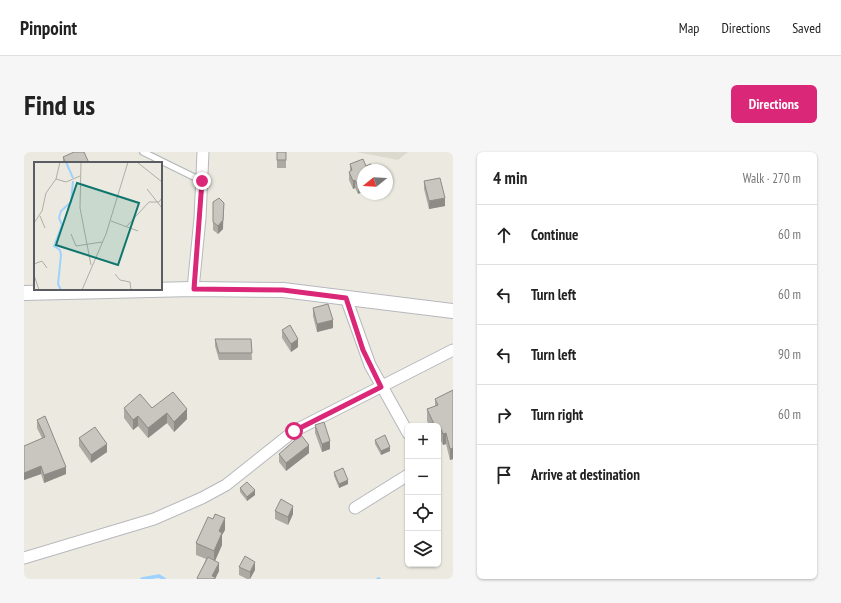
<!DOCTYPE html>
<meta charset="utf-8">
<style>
:root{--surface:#fff;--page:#f6f6f6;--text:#222;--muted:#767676;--line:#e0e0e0;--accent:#db2777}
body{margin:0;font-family:"PT Sans Narrow",sans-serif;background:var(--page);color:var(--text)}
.controls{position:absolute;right:12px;bottom:12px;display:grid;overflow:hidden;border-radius:6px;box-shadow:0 1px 3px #0004}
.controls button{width:36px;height:36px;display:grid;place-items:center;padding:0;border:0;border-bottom:1px solid var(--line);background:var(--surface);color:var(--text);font:20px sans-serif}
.compass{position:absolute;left:333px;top:12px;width:36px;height:36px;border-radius:50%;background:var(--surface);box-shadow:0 1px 3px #0004;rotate:252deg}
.stop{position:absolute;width:12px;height:12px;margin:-9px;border:3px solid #db2777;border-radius:50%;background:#fff}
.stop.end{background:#db2777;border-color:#fff;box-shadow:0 1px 4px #0008}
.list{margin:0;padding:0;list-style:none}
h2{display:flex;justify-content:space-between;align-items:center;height:52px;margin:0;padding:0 16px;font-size:17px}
h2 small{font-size:13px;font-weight:400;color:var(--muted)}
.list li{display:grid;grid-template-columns:26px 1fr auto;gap:12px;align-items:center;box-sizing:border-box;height:60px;padding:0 16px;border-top:1px solid var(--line)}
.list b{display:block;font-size:15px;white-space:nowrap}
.list em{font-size:13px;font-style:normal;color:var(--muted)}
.icon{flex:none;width:22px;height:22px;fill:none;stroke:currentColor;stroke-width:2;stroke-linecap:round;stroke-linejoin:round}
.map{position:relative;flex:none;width:429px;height:427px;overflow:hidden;border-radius:6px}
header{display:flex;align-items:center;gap:24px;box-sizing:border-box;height:56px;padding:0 20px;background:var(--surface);border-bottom:1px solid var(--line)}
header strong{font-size:19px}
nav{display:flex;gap:22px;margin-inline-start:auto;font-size:14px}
.intro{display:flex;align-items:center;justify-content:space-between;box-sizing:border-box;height:96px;padding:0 24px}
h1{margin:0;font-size:28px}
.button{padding:10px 18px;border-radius:6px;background:var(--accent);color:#fff;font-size:14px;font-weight:700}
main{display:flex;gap:24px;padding:0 24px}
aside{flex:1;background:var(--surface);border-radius:6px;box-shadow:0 1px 3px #0004}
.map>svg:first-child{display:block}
</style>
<header>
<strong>Pinpoint</strong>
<nav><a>Map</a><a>Directions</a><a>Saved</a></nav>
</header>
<div class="intro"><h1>Find us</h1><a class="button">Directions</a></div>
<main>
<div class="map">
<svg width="429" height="427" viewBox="0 0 429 427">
<rect width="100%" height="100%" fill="#eceae0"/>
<polygon fill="#dcd9ce" points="332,0 384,0 374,8"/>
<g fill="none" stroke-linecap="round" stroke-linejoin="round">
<g stroke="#9ed2fe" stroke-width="3.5">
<polyline points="118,427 135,424 140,427"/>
<polyline points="354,427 355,427"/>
</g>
<defs>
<polyline id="service" points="119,0 178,29"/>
<g id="minor">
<polyline points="169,137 176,66 179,0"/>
<polyline points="322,146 346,213 384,281"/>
<polyline points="331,356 384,323"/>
<polyline points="0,406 130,367 178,346 202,333 270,279 429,198"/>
</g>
<polyline id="tertiary" points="0,141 169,137 259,138 429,159"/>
</defs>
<use href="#service" stroke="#b6b8bd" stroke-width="8"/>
<use href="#minor" stroke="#b6b8bd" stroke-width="13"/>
<use href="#tertiary" stroke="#b6b8bd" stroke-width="16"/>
<use href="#service" stroke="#fff" stroke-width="5.5"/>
<use href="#minor" stroke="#fff" stroke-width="11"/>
<use href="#tertiary" stroke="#fff" stroke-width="14"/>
</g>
<g fill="#adaaa4">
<rect x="253" y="0" width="9" height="16"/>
<polygon points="39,5 65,11 39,11"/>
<polygon points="339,7 334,42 331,36 329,37 325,28 325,20 326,19 326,12"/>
<polygon points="400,29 421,54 405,57 400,37"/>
<polygon points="189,50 199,77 194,82 189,78"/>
<polygon points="289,156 309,176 293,180 289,164"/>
<polygon points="258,178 274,195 267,200 258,186"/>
<polygon points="191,187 227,187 228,208 195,208 191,194"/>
<polygon points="429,238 429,307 426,308 422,292 419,293 416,287 414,287 414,274 406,274 403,269 403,257 411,254 411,247"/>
<polygon points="100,256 128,256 163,267 150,280 143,271 124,286 114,274 109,278 100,266"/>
<polygon points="13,268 42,322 20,331 17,322 0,328 18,286 13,276"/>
<polygon points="291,273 306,297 298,300 291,281"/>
<polygon points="55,286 83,300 67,311 55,294"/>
<polygon points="351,288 366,299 357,303 351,292"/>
<polygon points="285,301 262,319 255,310 255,302"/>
<polygon points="310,320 324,332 315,336 310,324"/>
<polygon points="216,336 231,343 223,349 216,340"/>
<polygon points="251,359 269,362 264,373 251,367"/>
<polygon points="201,378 198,383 198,393 191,409 195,419 191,427 173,427 182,407 172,403 172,391"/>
<polygon points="215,415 231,418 226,427 223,427 215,423"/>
</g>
<g fill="#8d8b86">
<polygon points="331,28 331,36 329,37 329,29"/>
<polygon points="339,32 339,40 334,42 334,34"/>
<polygon points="421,46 421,54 405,57 405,49"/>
<polygon points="200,51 199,77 194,82 194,74"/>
<polygon points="309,168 309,176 293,180 293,172"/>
<polygon points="274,187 274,195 267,200 267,192"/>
<polygon points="163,257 163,267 150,280 150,270"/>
<polygon points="143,261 143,271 124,286 124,276"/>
<polygon points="114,264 114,274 109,278 109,268"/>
<polygon points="416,275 416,287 414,287 414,276"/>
<polygon points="422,281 422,292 419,293 419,282"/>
<polygon points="306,289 306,297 298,300 298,292"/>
<polygon points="83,292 83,300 67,311 67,303"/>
<polygon points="285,293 285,301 262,319 262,311"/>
<polygon points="366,295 366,299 357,303 357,299"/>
<polygon points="429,296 429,307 426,308 426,297"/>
<polygon points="17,314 17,322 0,328 0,321"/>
<polygon points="42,315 42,322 20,331 20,323"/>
<polygon points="324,328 324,332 315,336 315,332"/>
<polygon points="231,338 231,343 223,349 223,345"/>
<polygon points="269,354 269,362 264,373 264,365"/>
<polygon points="201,366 201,378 198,383 198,393 190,411 190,399 195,379"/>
<polygon points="231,410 231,418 226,427 226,420"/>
<polygon points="195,411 195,419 191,427 188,427 188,424"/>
</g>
<g fill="#c9c6bf" stroke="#8d8b86">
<polygon points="50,0 60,0 65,11 42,11 39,5"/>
<rect x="253" y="0" width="9" height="8"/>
<polygon points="339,7 342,14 347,12 349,18 339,18 339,32 334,34 331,28 329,29 325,20 328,18 326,12"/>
<polygon points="355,16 356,18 350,18"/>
<polygon points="416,26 421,46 405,49 400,29"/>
<polygon points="195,46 200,51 199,68 194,74 189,70 189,50"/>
<polygon points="304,152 309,168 293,172 289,156"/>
<polygon points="266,173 274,187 267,192 258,178"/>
<polygon points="191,187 227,187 228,201 195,201"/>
<polygon points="429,238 429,296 426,297 422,281 419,282 416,275 414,276 414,274 411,274 403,257 414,253 411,247"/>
<polygon points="149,240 163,257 150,270 143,261 124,276 114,264 109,268 100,256 116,242 128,256"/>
<polygon points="21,264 42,315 20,323 17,314 0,321 0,294 21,285 13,268"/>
<polygon points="300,270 306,289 298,292 291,273"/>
<polygon points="71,275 83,292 67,303 55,286"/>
<polygon points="277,283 285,293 262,311 255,302"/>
<polygon points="361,283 366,295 357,299 351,288"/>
<polygon points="319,316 324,328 315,332 310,320"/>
<polygon points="223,330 231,338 223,345 216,336"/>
<polygon points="257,347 269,354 264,365 251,359"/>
<polygon points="191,362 201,366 195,379 198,381 190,399 172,391 184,365 189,367"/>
<polygon points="221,404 231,410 226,420 215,415"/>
<polygon points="184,405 195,411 188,424 191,425 190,427 174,427 173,426"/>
</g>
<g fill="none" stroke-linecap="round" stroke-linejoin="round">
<polyline stroke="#db2777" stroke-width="5" points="178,29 170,137 259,138 322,146 339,198 357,235 270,279"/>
</g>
<g transform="translate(10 10)">
<rect width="128" height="128" fill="#eceae0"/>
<path fill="none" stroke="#9ed2fe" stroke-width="2" d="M32,0l7,16M27,128l-3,-6 3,-29 -1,-5 -6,-4 8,-21 -3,-7 2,-7 10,-9 2,-21"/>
<path fill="none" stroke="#adada9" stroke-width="1" d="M47,0l-1,46 11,57M103,0l25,20M22,17l4,-17M113,27l15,19M6,54l5,12M77,59l27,10M0,61l8,-12 4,-18 10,-14 10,3 14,-6M92,65l23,-25h10l3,-4M37,72l5,12 26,-4M0,102l8,-3 5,7M81,112l5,6 10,2 1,8M0,113l5,15M48,128l24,-56 22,-72"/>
<path fill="#0f766e" fill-opacity="0.15" stroke="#0f766e" stroke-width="2" d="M43,21l62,20 -21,62 -62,-20z"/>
<rect width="128" height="128" fill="none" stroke="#595c61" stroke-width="2"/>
</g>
</svg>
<div class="controls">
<button>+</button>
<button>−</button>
<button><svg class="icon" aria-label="locate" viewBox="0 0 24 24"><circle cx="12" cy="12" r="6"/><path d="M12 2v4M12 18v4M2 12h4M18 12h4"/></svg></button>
<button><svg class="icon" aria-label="layers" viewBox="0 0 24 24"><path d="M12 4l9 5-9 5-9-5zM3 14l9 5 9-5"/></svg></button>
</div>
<svg class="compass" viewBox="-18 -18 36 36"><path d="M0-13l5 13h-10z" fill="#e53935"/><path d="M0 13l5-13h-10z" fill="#767676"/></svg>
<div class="stop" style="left:270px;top:279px"></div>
<div class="stop end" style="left:178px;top:29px"></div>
</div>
<aside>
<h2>4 min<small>Walk · 270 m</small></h2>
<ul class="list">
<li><svg class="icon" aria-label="ahead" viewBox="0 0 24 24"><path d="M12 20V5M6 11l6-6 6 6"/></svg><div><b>Continue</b></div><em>60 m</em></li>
<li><svg class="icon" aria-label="left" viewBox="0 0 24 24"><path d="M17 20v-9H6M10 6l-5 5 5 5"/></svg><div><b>Turn left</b></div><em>60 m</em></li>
<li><svg class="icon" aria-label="left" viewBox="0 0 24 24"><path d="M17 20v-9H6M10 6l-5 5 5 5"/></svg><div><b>Turn left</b></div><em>90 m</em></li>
<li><svg class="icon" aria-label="right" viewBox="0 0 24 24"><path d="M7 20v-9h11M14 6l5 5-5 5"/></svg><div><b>Turn right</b></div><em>60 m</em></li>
<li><svg class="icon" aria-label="arrive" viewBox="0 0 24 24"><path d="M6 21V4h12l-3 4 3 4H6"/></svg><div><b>Arrive at destination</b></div></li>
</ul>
</aside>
</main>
